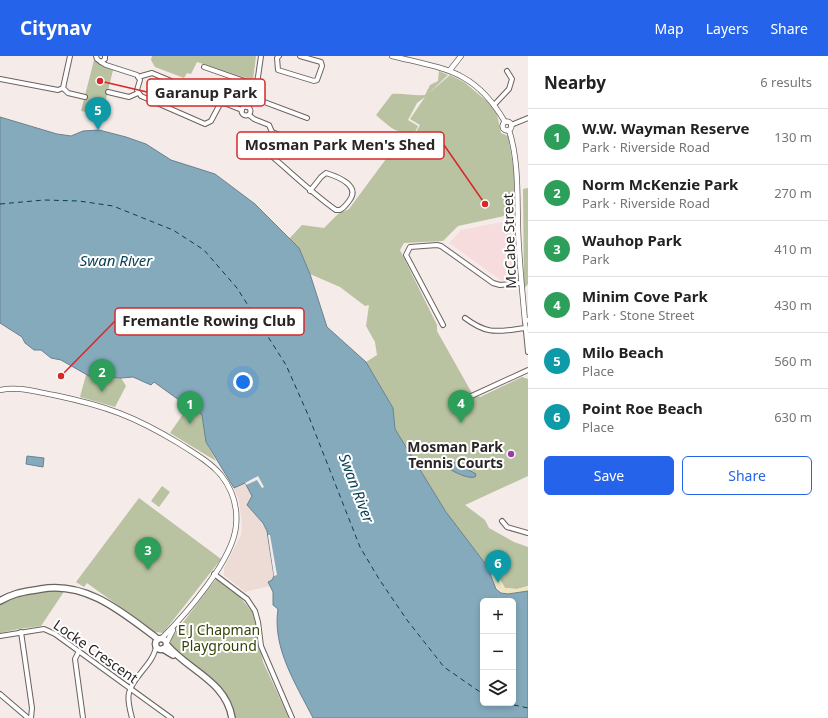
<!DOCTYPE html>
<meta charset="utf-8">
<style>
:root{--surface:#fff;--page:#f6f6f6;--text:#222;--muted:#767676;--line:#e0e0e0;--accent:#2563eb}
body{margin:0;font-family:"Noto Sans",sans-serif;background:var(--page);color:var(--text)}
.controls{position:absolute;right:12px;bottom:12px;display:grid;overflow:hidden;border-radius:6px;box-shadow:0 2px 6px #0003}
.controls button{width:36px;height:36px;display:grid;place-items:center;padding:0;border:0;border-bottom:1px solid var(--line);background:var(--surface);color:var(--text);font:20px sans-serif}
.you{position:absolute;left:243px;top:326px;width:14px;height:14px;margin:-10px;border:3px solid #fff;border-radius:50%;background:#1a73e8;box-shadow:0 0 0 6px #1a73e833}
.badge{display:grid;place-items:center;width:26px;height:26px;border-radius:50%;background:var(--accent);color:#fff;font-size:13px;font-weight:700}
.pin{position:absolute;translate:-50% -33px;filter:drop-shadow(0 1px 2px #0008)}
.pin::after{content:'';position:absolute;top:21px;width:14px;height:12px;background:inherit;clip-path:polygon(0 0,100% 0,50% 100%)}
.list{margin:0;padding:0;list-style:none}
h2{display:flex;justify-content:space-between;align-items:center;height:52px;margin:0;padding:0 16px;font-size:17px}
h2 small{font-size:13px;font-weight:400;color:var(--muted)}
.list li{display:grid;grid-template-columns:26px 1fr auto;gap:12px;align-items:center;box-sizing:border-box;height:56px;padding:0 16px;border-top:1px solid var(--line)}
.list b{display:block;font-size:15px;white-space:nowrap}
.list p{margin:0;font-size:13px;white-space:nowrap;color:var(--muted)}
.list em{font-size:13px;font-style:normal;color:var(--muted)}
.actions{display:flex;gap:8px;padding:12px 16px}
.actions a{flex:1;padding:9px 0;border:1px solid var(--accent);border-radius:6px;text-align:center;font-size:14px;color:var(--accent)}
.actions .main{background:var(--accent);color:#fff}
.icon{flex:none;width:22px;height:22px;fill:none;stroke:currentColor;stroke-width:2;stroke-linecap:round;stroke-linejoin:round}
.map{position:relative;flex:none;width:528px;height:662px;overflow:hidden}
header{display:flex;align-items:center;gap:24px;box-sizing:border-box;height:56px;padding:0 20px;background:var(--accent);color:#fff}
header strong{font-size:19px}
nav{display:flex;gap:22px;margin-inline-start:auto;font-size:14px}
main{display:flex}
aside{flex:1;background:var(--surface)}
.map>svg:first-child{display:block}
</style>
<header>
<strong>Citynav</strong>
<nav><a>Map</a><a>Layers</a><a>Share</a></nav>
</header>
<main>
<div class="map">
<svg width="528" height="662" viewBox="0 0 528 662">
<rect width="100%" height="100%" fill="#f5ebe8"/>
<polygon fill="#f7dcdd" points="512,164 516,223 502,225 449,187 461,174"/>
<polygon fill="#eddbd5" points="258,420 250,445 252,453 267,474 277,519 269,526 270,530 245,536 224,519 224,512 241,479 242,468 239,445 234,432"/>
<g fill="#b9c2a1">
<polygon points="152,0 256,0 253,24 197,6 191,18 187,17 184,22 155,11 151,4"/>
<polygon points="94,4 104,11 113,14 102,59 81,55"/>
<path d="M439,15l9,4 -20,19 22,-19 14,7 25,21 8,11 4,19 7,3 6,35v43l-56,12 -15,15 -39,2 -4,7 37,75v6l36,64 7,2 42,-20 6,2v97l-63,29 20,15 4,8 25,14 14,5v39l-11,3 -12,-1 -11,-19 -7,-3 -41,-54 -51,-83 -2,-21 -27,-46 11,-7 -2,-13 -9,-16 3,-21 -4,1 -25,-19 -30,-13 -11,-26 -10,-9 13,-14 22,3 14,-14 11,-5 54,-73 13,-4 4,-7 -10,-6 15,-22 -8,6 -9,17 10,6 -3,6c-19,3 -25,-5 -39,-17l16,-21c12,-1 21,2 33,1l5,-10 8,-4z"/>
<polygon points="528,132 528,228 524,233 523,133"/>
<polygon points="86,319 121,322 126,330 115,351 80,341"/>
<polygon points="190,348 202,359 206,386 216,405 170,377"/>
<polygon points="162,430 170,436 159,451 151,445"/>
<polygon points="139,442 221,503 163,577 155,576 87,527 84,531 76,526"/>
<path d="M216,523l24,18 13,16 10,49 26,56h-54c-4,-37 -43,-48 -65,-73l2,-8z"/>
<path d="M50,535h13v2l-22,33 -22,3 -19,4v-29c16,-9 33,-12 50,-13z"/>
</g>
<path fill="#eee4bf" d="M487,510l7,2 11,20 12,1 11,-3v5c-29,10 -31,-2 -41,-25z"/>
<g fill="#84aabc" stroke="#69828f" fill-rule="evenodd">
<path d="M0,61l57,17 14,2 12,-5 16,-1 27,7 20,7 25,16 44,14 40,30 44,44 11,26 17,53 39,35 27,46 2,21 51,83 41,54 9,23 5,4 7,1 20,-3v127h-215c-17,-34 -41,-70 -35,-109l-5,-4v-13l-5,-10 4,-2 2,-4 -7,-45 -4,-8 -16,-18 5,-9 -7,-13 -11,5 -28,-46 -4,-27 -12,-11 -11,-4 -25,-18 -3,3 -18,-8 -12,1 -32,-2 -28,-16 -10,-2 -10,-8h-7l-9,-7 -3,-6 -22,-14zM483,545h30v102h-30z"/>
<polygon points="27,400 44,402 43,411 26,408"/>
<path d="M449,403l27,15 -1,3c-7,2 -22,-5 -28,-10l-1,-5z"/>
</g>
<g fill="#f5ebe8">
<polygon points="258,420 264,431 262,432 257,424 246,429 245,427"/>
<polygon points="268,479 270,479 277,519 274,520"/>
</g>
<g fill="none" stroke-linecap="round" stroke-linejoin="round">
<g stroke="#083f53" stroke-width="1" stroke-dasharray="5 4" stroke-linecap="butt">
<polyline points="0,148 44,144 79,145 113,150 173,174 204,194 237,232 286,309 309,361 360,491 379,523 407,564 444,611 483,638"/>
<polyline points="505,647 528,652"/>
</g>
<defs>
<g id="minor">
<polyline points="96,0 97,3 101,6 105,3 105,0"/>
<polyline points="279,0 277,2 278,14 314,25 317,24 322,10 321,6 300,0"/>
<polyline points="101,6 106,9 137,19 140,24 137,34 141,40 205,68 211,65 220,48 224,47 242,54"/>
<polyline points="204,11 256,29"/>
<polyline points="138,21 152,17 217,44 220,48"/>
<polyline points="0,23 58,34 63,32 70,0"/>
<polyline points="63,32 68,37 85,41"/>
<polyline points="108,36 129,41 138,37"/>
<polyline points="251,41 307,62"/>
<polyline points="494,49 509,33 512,23 507,15"/>
<circle cx="246" cy="55" r="4.5"/>
<polyline points="247,51 258,21 261,0"/>
<path d="M249,59l5,4 15,6 3,7 -6,18 3,4c23,19 43,39 67,56h4c4,-2 6,-5 9,-9 12,-15 -10,-24 -23,-28l-5,4 -11,14"/>
<polyline points="511,69 528,62"/>
<polyline points="272,76 300,87"/>
<path d="M465,262c24,18 33,13 61,10"/>
<polyline points="525,265 528,296"/>
<polyline points="443,269 406,199 410,191 437,189 441,190 493,227 500,229 521,227"/>
<polyline points="454,348 528,314"/>
<polyline points="502,465 507,471 528,477"/>
<polyline points="214,518 247,543 255,555 258,566 261,590 292,662"/>
<polyline points="21,576 32,652 31,662"/>
<polyline points="0,580 44,573 55,578 171,662"/>
<polyline points="79,595 75,603 83,662"/>
<polyline points="0,638 28,662"/>
<path d="M132,662c-2,-8 -5,-18 -3,-25 3,-16 25,-29 27,-47"/>
</g>
<g id="tertiary">
<path d="M392,0c53,13 83,14 113,66"/>
<polyline points="450,14 461,0"/>
<circle cx="507" cy="70" r="4.5"/>
<path d="M509,74c10,32 8,65 9,98 1,31 4,62 7,93l3,-1"/>
<path d="M0,334c18,-4 36,2 54,5 52,11 80,21 126,49 14,9 30,18 41,31 11,14 17,32 15,51 -3,34 -50,88 -74,112"/>
<polyline points="167,586 173,574"/>
</g>
<g id="secondary">
<path d="M0,545c15,-9 25,-9 41,-12 46,-8 82,24 117,50"/>
<circle cx="161" cy="588" r="5.5"/>
<path d="M167,589c22,26 59,36 65,73"/>
<polyline points="163,593 173,599"/>
</g>
</defs>
<use href="#minor" stroke="#6a625f" stroke-width="6"/>
<use href="#tertiary" stroke="#6a625f" stroke-width="6"/>
<use href="#secondary" stroke="#6a625f" stroke-width="8"/>
<use href="#minor" stroke="#fff" stroke-width="4"/>
<use href="#tertiary" stroke="#fff" stroke-width="4.5"/>
<use href="#secondary" stroke="#fff" stroke-width="5.5"/>
</g>
<circle fill="#9a3da7" stroke="#fff" stroke-width="1.5" cx="511" cy="398" r="4"/>
<g text-anchor="middle" dominant-baseline="central" stroke-width="4" stroke-linejoin="round" paint-order="stroke">
<g font-size="14" fill="#2a2625" stroke="#fff">
<text transform="translate(509 185) rotate(-92)">McCabe Street</text>
<text transform="translate(96 595) rotate(35)">Locke Crescent</text>
</g>
<g font-size="14" font-weight="bold" fill="#2a2625" stroke="#fff" text-anchor="end">
<text x="503" y="390">Mosman Park<tspan x="503" dy="16">Tennis Courts</tspan></text>
</g>
<g font-size="14" fill="#374207" stroke="#fff">
<text x="219" y="573">E J Chapman<tspan x="219" dy="16">Playground</tspan></text>
</g>
<g font-size="15" font-style="italic" fill="#083f53" stroke="#fff">
<text x="116" y="204">Swan River</text>
<text transform="translate(357 432) rotate(69)">Swan River</text>
</g>
</g>
<path fill="none" stroke="#d62828" stroke-width="1.5" d="M100 25L147 36M485 148L444 89M61 320L115 265"/>
<g fill="#d62828" stroke="#fff" stroke-width="1.5">
<circle cx="100" cy="25" r="4"/>
<circle cx="485" cy="148" r="4"/>
<circle cx="61" cy="320" r="4"/>
</g>
<g fill="#fff" stroke="#d62828" stroke-width="1.5">
<rect x="147" y="23" width="118" height="27" rx="4"/>
<rect x="237" y="76" width="207" height="27" rx="4"/>
<rect x="115" y="252" width="189" height="27" rx="4"/>
</g>
<g font-size="15" text-anchor="middle" font-weight="bold" fill="#2a2625">
<text x="206" y="42">Garanup Park</text>
<text x="340" y="94">Mosman Park Men's Shed</text>
<text x="209" y="270">Fremantle Rowing Club</text>
</g>
</svg>
<div class="controls">
<button>+</button>
<button>−</button>
<button><svg class="icon" aria-label="layers" viewBox="0 0 24 24"><path d="M12 4l9 5-9 5-9-5zM3 14l9 5 9-5"/></svg></button>
</div>
<div class="you"></div>
<div class="pin badge" style="left:190px;top:368px;background:#2e9e5b">1</div>
<div class="pin badge" style="left:102px;top:336px;background:#2e9e5b">2</div>
<div class="pin badge" style="left:148px;top:514px;background:#2e9e5b">3</div>
<div class="pin badge" style="left:461px;top:367px;background:#2e9e5b">4</div>
<div class="pin badge" style="left:98px;top:74px;background:#0f9aa8">5</div>
<div class="pin badge" style="left:498px;top:527px;background:#0f9aa8">6</div>
</div>
<aside>
<h2>Nearby<small>6 results</small></h2>
<ul class="list">
<li><span class="badge" style="background:#2e9e5b">1</span><div><b>W.W. Wayman Reserve</b><p>Park · Riverside Road</p></div><em>130 m</em></li>
<li><span class="badge" style="background:#2e9e5b">2</span><div><b>Norm McKenzie Park</b><p>Park · Riverside Road</p></div><em>270 m</em></li>
<li><span class="badge" style="background:#2e9e5b">3</span><div><b>Wauhop Park</b><p>Park</p></div><em>410 m</em></li>
<li><span class="badge" style="background:#2e9e5b">4</span><div><b>Minim Cove Park</b><p>Park · Stone Street</p></div><em>430 m</em></li>
<li><span class="badge" style="background:#0f9aa8">5</span><div><b>Milo Beach</b><p>Place</p></div><em>560 m</em></li>
<li><span class="badge" style="background:#0f9aa8">6</span><div><b>Point Roe Beach</b><p>Place</p></div><em>630 m</em></li>
</ul>
<div class="actions"><a class="main">Save</a><a>Share</a></div>
</aside>
</main>
